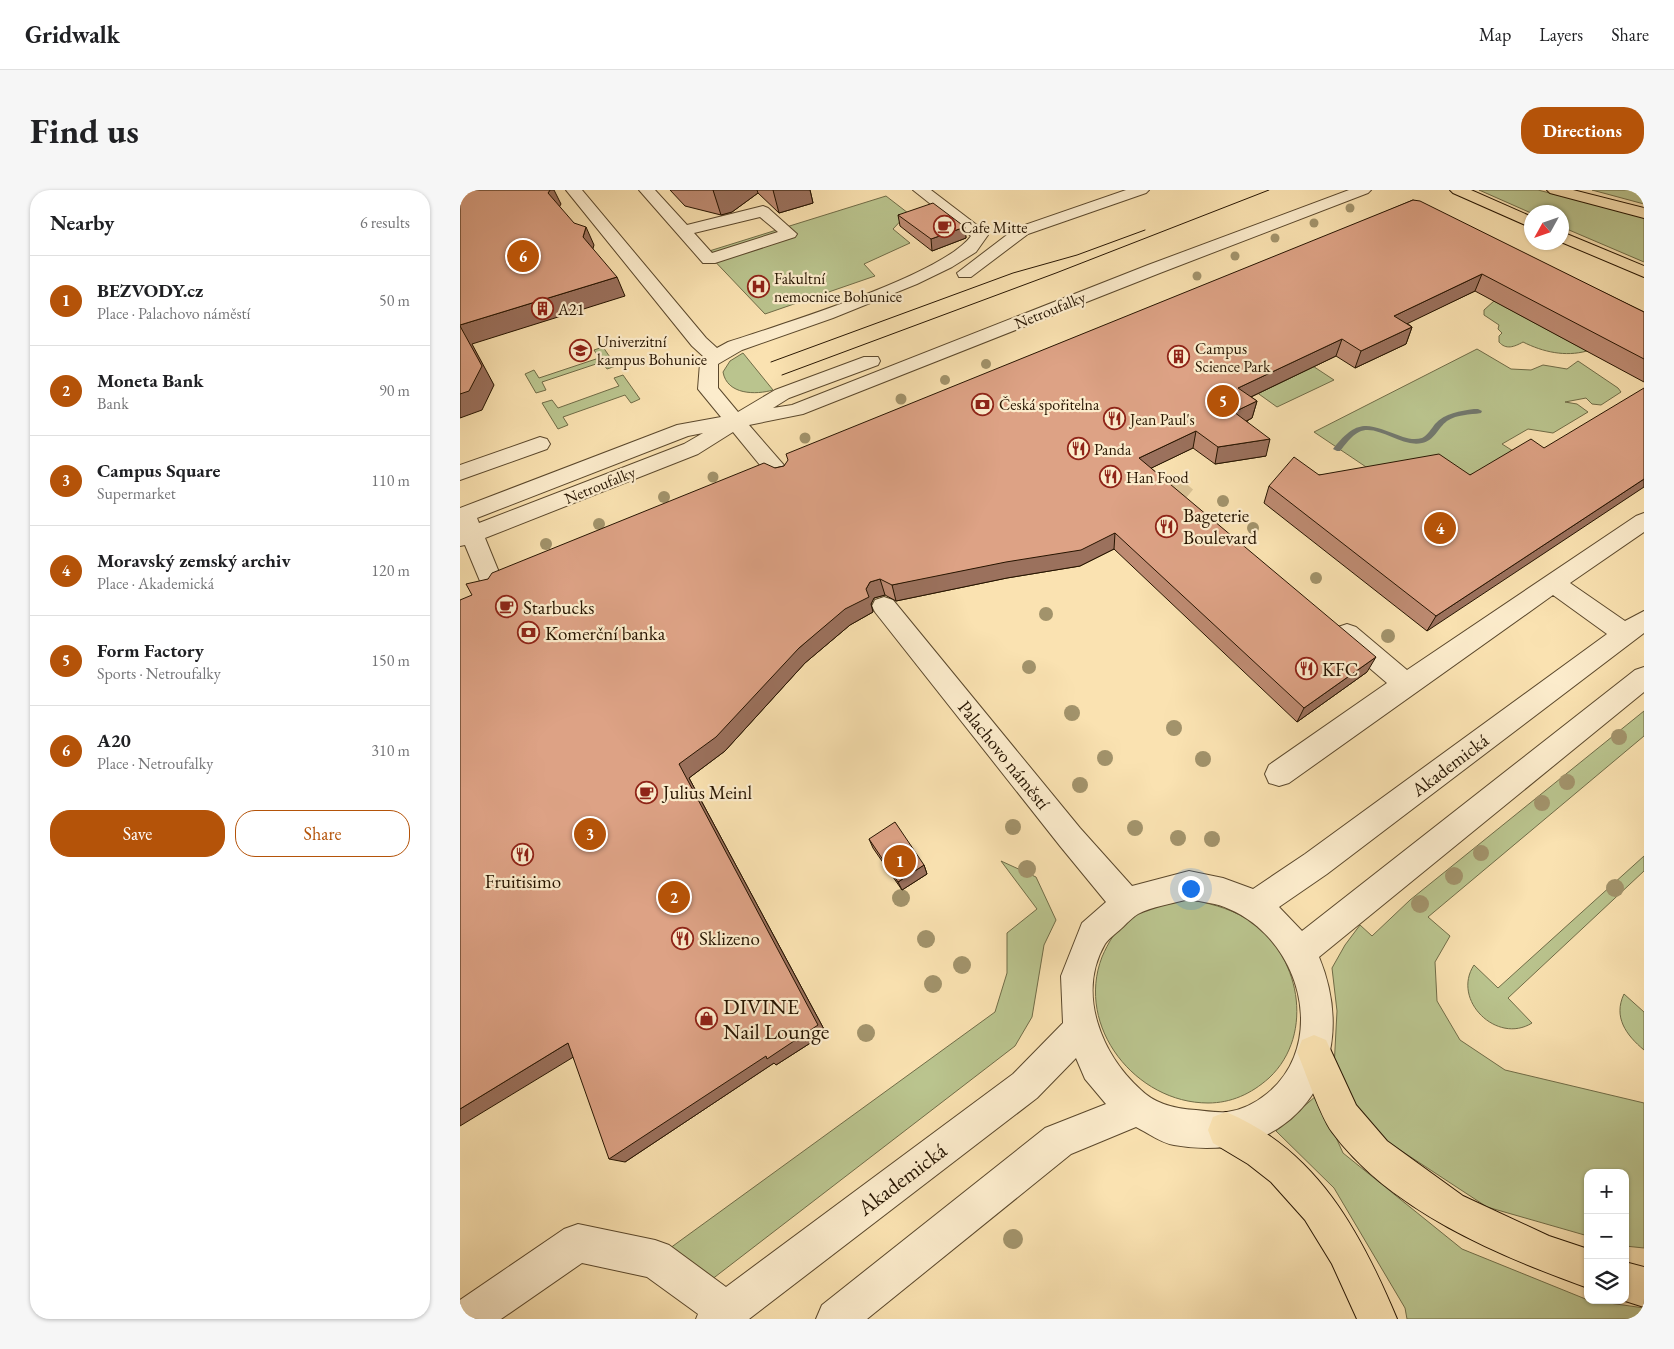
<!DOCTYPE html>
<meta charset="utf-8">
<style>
:root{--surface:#fff;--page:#f6f6f6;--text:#202124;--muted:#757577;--line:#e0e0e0;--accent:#b45309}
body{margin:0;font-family:"EB Garamond",serif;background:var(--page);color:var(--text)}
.controls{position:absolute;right:15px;bottom:15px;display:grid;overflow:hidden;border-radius:10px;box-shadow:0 1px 4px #0004}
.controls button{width:45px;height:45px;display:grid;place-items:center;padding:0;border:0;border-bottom:1px solid var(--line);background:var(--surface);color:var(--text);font:25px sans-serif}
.compass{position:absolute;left:1064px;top:15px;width:45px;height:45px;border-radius:50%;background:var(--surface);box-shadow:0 1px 4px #0004;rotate:230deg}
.you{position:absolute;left:730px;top:698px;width:18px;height:18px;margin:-12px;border:4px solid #fff;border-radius:50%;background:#1a73e8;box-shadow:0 0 0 8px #1a73e833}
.badge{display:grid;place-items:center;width:32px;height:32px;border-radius:50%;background:var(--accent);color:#fff;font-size:16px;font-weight:700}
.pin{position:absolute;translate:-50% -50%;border:2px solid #fff;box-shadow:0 1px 5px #0006}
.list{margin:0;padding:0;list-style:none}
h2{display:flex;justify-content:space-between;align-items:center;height:65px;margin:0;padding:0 20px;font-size:21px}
h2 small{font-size:16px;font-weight:400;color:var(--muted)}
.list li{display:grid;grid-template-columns:32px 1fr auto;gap:15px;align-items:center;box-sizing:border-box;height:90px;padding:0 20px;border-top:1px solid var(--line)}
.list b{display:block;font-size:19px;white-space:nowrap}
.list p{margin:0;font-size:16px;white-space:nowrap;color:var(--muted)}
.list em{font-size:16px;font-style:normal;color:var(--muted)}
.actions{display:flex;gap:10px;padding:15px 20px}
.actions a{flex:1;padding:11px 0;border:1px solid var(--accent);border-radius:20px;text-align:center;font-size:18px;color:var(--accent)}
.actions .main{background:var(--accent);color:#fff}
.icon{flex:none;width:28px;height:28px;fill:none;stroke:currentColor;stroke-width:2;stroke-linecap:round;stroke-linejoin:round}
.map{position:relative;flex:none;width:1184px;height:1129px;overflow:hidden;border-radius:20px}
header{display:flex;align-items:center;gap:30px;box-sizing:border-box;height:70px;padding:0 25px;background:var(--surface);border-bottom:1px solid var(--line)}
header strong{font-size:24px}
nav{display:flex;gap:28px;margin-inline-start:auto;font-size:18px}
.intro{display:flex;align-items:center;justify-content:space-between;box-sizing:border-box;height:120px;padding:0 30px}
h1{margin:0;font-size:35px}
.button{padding:12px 22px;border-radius:20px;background:var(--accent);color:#fff;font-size:18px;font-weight:700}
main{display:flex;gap:30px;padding:0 30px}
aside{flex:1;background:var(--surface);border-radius:20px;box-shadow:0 1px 4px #0004}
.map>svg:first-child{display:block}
</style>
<header>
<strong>Gridwalk</strong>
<nav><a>Map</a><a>Layers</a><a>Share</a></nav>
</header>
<div class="intro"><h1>Find us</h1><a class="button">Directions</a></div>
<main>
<aside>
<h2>Nearby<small>6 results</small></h2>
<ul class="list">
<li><span class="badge">1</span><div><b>BEZVODY.cz</b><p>Place · Palachovo náměstí</p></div><em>50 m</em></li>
<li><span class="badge">2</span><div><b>Moneta Bank</b><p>Bank</p></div><em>90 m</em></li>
<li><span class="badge">3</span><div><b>Campus Square</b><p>Supermarket</p></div><em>110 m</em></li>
<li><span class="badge">4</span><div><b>Moravský zemský archiv</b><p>Place · Akademická</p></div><em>120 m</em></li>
<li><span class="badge">5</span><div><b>Form Factory</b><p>Sports · Netroufalky</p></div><em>150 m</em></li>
<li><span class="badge">6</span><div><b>A20</b><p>Place · Netroufalky</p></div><em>310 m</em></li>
</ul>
<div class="actions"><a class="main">Save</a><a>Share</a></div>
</aside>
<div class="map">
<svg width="1184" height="1129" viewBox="0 0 1184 1129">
<rect width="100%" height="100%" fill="#fae2b1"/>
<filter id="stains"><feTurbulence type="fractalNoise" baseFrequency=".004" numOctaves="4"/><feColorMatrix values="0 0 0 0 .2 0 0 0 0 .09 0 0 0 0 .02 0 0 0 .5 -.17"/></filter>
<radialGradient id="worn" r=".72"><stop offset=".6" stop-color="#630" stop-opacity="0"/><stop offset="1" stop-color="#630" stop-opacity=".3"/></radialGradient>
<g fill="#bac48e" stroke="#706c47">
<polygon points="1019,0 1078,0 1184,27 1184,72 1102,37 1102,22 1071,23"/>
<polygon points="1132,0 1184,0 1184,14"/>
<polygon points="426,6 448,23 433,39 450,53 404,74 415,86 305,124 246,62"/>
<path d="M1034,111l93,50c-22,6 -44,1 -64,-9 -9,5 -17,8 -24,0v-6l3,-3 -4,-4 1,-4 -15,-10v-5z"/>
<polygon points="143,157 156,176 147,179 142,172 82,192 86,200 76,203 65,184 74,180 79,188 139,168 134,160"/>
<polygon points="827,159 874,190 817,217 771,184"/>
<polygon points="1017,159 1051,179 1071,180 1083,175 1107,179 1118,171 1158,198 1161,202 1141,215 1132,214 1126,208 1105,212 1117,214 1128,222 1093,243 1068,239 1042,254 1061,266 967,322 924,289 854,242"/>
<path d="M283,163l30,37c-17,5 -46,5 -50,-18l7,-11z"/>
<polygon points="163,185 180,209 171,213 165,205 103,227 108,235 98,239 82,213 92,210 98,218 159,196 154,188"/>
<polygon points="1184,521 1184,546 968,727 990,746 975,772 977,811 1000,850 1045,880 1184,913 1184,1058 1165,1056 1165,983 1128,983 1128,1046 1027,1017 911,941 874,878 877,821 872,778 885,755 900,735 912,746 950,710"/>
<path d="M1184,666v15l-136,127 24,25c-35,22 -81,-23 -58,-58l24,23z"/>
<polygon points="541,671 576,687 596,730 584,755 572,827 555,856 238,1100 195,1069 535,822 547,783 547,743 577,719"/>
<path d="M726,709c22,4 41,8 61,20 53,33 69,115 22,159 -18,16 -38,25 -61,25 -72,0 -133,-76 -106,-146 6,-14 15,-30 28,-39 17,-12 36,-15 56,-19z"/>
<path d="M1164,804l20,18v38c-18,-15 -31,-33 -20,-56z"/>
<polygon points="857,905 883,963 1002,1059 1128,1110 1184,1118 1184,1129 947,1129 945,1118 874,998 816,941"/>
</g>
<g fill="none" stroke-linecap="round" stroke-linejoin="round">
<path fill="#72786e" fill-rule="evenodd" d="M1014,219h4l4,2 -1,2c-12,2 -23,1 -34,8 -9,7 -13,20 -25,22 -21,5 -45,-20 -63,-11 -8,4 -14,13 -19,19h-3l-4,-2c26,-33 36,-24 70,-12 6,2 13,3 19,1 6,-3 9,-9 13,-14 10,-11 25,-13 39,-15z"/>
<polyline stroke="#dac396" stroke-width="22" stroke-dasharray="22 11" stroke-linecap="butt" points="726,308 714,298 728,291"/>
<defs>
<g id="minor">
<path d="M106,0h16l124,148 11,10 11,-6c52,-17 215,-67 243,-106l-58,-46h18l55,42 2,3 -12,17 -24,15 -35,17 -84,34 -91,32 -24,14v24l20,24 37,-22 89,-33h14l2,4 -2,4 -89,33 -16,10 19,-3 356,-140 201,-75h22l-3,3 -208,80 -357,141 -54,11 40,46 3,5 -3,5 -8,2 -8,-2 -40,-49 -35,22 -213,84 20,49 -4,6 -8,3 -8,-3 -20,-48 -5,1v-38l217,-83 44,-8 -23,-28 2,-26 4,-6 -12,-11zM243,243l-19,11 -205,79 -2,-5 211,-82z"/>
<path d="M179,0h16l32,35 76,-19 5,2 29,26 -2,3 -80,26h-12zM300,27l18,15 -66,21 -18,-20z"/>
<polygon points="666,0 689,0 686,3 568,44 511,87 499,87 497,83 556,38"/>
<polygon points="80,247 87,249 90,254 87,259 0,290 0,275"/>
<path d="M1184,323v19l-74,51 55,38 19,-10v22l-317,241 -48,33 23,24 333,-261 9,-3v25l-325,265c45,109 -25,210 -145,188 -13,-2 -26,-12 -38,-18l-65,27 -204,165h-51l6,-14 223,-177 61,-24 -21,-25 -9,-21 -39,40 -288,221h-53l2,-5 -51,-37 -65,-14 -81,56h-41v-19l104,-71 14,-5 77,16 14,5 57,42 287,-213 50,-51 -2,-47 21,-53 24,-21 -46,-56 -185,-234 -3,-6 3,-6 9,-3 9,3 187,228 52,58 57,-15 34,7 30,11 52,-35 302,-220 -54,-39 -264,188 -10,3 -10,-3 -4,-9 4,-9 118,-82 -49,-42 -3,-7 3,-7 9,-3 9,3 51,43 229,-154zM729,709c13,3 28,4 40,10 55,23 87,93 65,148 -11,28 -38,51 -67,55 -10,1 -21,-1 -31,-2 -19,-1 -41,-6 -55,-20 -39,-35 -65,-96 -36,-146 4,-6 13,-12 19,-18 4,-4 9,-9 14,-12 12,-7 37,-11 51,-15z"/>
</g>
<g id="major">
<polygon points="990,0 1011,0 1072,27 1072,38 993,3"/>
<polygon points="1102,42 1184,76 1184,87 1101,52"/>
</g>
<g id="highway">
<polygon points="1087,0 1113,0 1184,18 1184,28 1090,3"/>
<path d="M854,845l12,5 30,65 31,36 76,55 86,40 39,13v39c-89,-32 -199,-78 -256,-156 -12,-16 -26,-59 -35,-80l5,-12z"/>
<path d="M766,922c91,38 135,121 171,207h-40l-25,-55 -27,-44 -34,-38 -23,-18 -35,-21 -5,-13 5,-13z"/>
<polygon points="1165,1072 1184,1077 1184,1117 1162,1110 1165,1110"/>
</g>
</defs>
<use href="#minor" stroke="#5b482c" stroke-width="2"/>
<use href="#major" stroke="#261400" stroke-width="2"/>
<use href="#highway" stroke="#261400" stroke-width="2"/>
<use href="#minor" fill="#fceccc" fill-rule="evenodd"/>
<use href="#major" fill="#fae2b1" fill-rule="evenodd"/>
<use href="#highway" fill="#fae2b1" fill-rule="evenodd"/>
<g stroke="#261400" stroke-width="1">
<polyline points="311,172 553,83 617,65 685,40"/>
<polyline points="322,185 596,83 809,0"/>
</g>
</g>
<g fill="#a2936b">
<circle cx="890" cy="18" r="4.5"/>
<circle cx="854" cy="33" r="4.5"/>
<circle cx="815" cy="48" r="4.5"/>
<circle cx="775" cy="66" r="4.5"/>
<circle cx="737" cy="86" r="4.5"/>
<circle cx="526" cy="174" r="5"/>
<circle cx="485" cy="190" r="5"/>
<circle cx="441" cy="209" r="5.5"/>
<circle cx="345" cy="248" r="5.5"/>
<circle cx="253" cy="287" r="5.5"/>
<circle cx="204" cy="307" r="6"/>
<circle cx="763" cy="311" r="6"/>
<circle cx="139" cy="334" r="6"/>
<circle cx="793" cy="338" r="6"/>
<circle cx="86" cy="354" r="6"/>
<circle cx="856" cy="388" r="6"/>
<circle cx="586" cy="424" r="7"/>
<circle cx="928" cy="446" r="7"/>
<circle cx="569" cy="477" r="7"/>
<circle cx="612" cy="523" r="8"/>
<circle cx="714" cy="538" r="8"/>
<circle cx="1159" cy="547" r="8"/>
<circle cx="645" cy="568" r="8"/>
<circle cx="743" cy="569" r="8"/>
<circle cx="1107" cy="592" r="8"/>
<circle cx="620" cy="595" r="8"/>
<circle cx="1082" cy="613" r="8"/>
<circle cx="553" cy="637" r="8"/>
<circle cx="675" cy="638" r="8"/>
<circle cx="718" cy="648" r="8"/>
<circle cx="752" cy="649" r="8"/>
<circle cx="1021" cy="663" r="8"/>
<circle cx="567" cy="679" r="9"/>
<circle cx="994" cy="686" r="9"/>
<circle cx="1155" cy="698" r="9"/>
<circle cx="441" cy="708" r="9"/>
<circle cx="960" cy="714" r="9"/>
<circle cx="466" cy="749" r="9"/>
<circle cx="502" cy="775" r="9"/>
<circle cx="473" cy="794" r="9"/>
<circle cx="406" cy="843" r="9"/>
<circle cx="553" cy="1049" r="10"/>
</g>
<g fill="#be8b72" stroke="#261400">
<polygon points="210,0 350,0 353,13 319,23 298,3 272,22 261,25 225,16"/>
<polygon points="953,10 1184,122 1184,192 1015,101 947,133 952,137 946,154 895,178 876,166 791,207 797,211 792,228 787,231 806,266 755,274 733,258 691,278 907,482 837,532 654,359 620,376 547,388 436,411 425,405 414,408 411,414 413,422 390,435 345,473 265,561 229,588 366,843 316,875 314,873 165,972 113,867 12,405 28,389 315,278 324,276"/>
<polygon points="438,25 505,37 506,48 472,61 440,36"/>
<polygon points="1084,258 967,441 804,313 809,296 859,285 1010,285"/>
<polygon points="409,649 464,675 467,684 442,700 413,658"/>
</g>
<g fill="#9b715d" stroke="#261400">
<polygon points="90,0 94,0 101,14 97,21 88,3"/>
<polygon points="253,0 297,0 298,3 272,22 261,25"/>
<polygon points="313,0 350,0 353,13 319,23"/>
<polygon points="126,37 134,55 131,65 123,47"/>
<polygon points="505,37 506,48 472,61 471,49"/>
<polygon points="1022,84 1015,101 928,143 934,126"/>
<polygon points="157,87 165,106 12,154 34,195 22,220 0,228 0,135"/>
<polygon points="952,137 946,154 895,178 901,161"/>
<polygon points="882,149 876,166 774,215 778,198"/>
<polygon points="797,211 792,228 771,239 774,222"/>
<polygon points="736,241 733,258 677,285 679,268"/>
<polygon points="810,249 806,266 755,274 758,257"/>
<polygon points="1184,289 1184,297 967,441 976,426"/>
<polygon points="655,343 654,359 620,376 547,388 436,411 432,395"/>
<polygon points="420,389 425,405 414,408 411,414 413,422 390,435 345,473 265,561 229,588 366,843 316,875 314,873 165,972 149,969 219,574 339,458 406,399 410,392"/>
<polygon points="916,467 907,482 837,532 844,518"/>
<polygon points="464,675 467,684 442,700 438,692"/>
<polygon points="108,853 125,860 0,936 0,919"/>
</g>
<g fill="#dda285" stroke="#261400">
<polygon points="0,0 90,0 88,3 114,33 126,37 123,47 157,87 0,135"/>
<polygon points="953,10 960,11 1184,122 1184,169 1022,84 934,126 952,137 901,161 882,149 778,198 797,211 774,222 810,249 758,257 736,241 679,268 916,467 844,518 655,343 621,360 546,372 432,395 420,389 410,392 406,399 409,407 385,419 339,458 256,547 219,574 358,835 307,869 306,866 149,969 108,853 0,919 0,410 12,405 6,394 28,389 32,383 304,273 315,278 324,276 328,270 326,264"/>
<polygon points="473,13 505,37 471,49 438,25"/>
<polygon points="0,136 22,176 9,201 0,204"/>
<polygon points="1184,198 1184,289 976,426 809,296 834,267 859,285 979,264 1010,285 1071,249 1084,258"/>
<polygon points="435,632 464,675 438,692 409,649"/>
</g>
<defs>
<symbol id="cafe-ring" viewBox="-11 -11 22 22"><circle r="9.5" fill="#fceccc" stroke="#8f2418" stroke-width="1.5"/><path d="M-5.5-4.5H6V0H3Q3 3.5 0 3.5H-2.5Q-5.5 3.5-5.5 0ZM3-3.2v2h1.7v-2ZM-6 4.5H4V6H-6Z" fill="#8f2418"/></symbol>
<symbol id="hospital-ring" viewBox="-11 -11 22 22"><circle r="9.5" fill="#fceccc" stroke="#8f2418" stroke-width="1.5"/><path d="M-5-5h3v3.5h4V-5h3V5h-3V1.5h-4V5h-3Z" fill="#8f2418"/></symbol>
<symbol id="building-ring" viewBox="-11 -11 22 22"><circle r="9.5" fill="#fceccc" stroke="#8f2418" stroke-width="1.5"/><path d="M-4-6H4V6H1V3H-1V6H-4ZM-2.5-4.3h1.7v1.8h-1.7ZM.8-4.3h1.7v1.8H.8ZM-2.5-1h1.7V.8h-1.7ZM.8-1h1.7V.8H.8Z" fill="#8f2418"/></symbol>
<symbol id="university-ring" viewBox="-11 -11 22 22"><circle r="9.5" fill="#fceccc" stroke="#8f2418" stroke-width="1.5"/><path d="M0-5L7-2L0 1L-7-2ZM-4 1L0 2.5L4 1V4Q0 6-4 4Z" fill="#8f2418"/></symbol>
<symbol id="bank-ring" viewBox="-11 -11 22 22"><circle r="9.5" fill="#fceccc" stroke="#8f2418" stroke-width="1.5"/><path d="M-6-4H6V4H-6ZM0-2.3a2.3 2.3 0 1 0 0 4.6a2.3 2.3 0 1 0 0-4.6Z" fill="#8f2418"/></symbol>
<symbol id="restaurant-ring" viewBox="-11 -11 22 22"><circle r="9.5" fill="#fceccc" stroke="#8f2418" stroke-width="1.5"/><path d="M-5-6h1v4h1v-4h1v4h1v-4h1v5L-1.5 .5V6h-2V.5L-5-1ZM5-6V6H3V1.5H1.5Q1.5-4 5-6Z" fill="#8f2418"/></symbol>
<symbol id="shop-ring" viewBox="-11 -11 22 22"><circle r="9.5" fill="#fceccc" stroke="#8f2418" stroke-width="1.5"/><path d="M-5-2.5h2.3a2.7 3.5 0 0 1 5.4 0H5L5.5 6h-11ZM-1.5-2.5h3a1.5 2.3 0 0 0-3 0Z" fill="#8f2418"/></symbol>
</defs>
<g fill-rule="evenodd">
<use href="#cafe-ring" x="472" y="24" width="25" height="25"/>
<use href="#hospital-ring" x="286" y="84" width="25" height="25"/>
<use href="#building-ring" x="70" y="106" width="25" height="25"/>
<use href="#university-ring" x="108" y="148" width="25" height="25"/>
<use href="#building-ring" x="706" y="154" width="25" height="25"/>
<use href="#bank-ring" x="510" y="202" width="25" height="25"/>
<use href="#restaurant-ring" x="642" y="216" width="25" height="25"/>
<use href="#restaurant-ring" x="606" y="246" width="25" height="25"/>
<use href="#restaurant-ring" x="638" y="274" width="25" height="25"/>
<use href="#restaurant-ring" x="694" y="324" width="25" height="25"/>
<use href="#cafe-ring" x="34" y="404" width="25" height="25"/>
<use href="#bank-ring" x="56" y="430" width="25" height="25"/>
<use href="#restaurant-ring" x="834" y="466" width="25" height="25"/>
<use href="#cafe-ring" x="174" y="590" width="25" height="25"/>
<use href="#restaurant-ring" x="50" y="652" width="25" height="25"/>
<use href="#restaurant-ring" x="210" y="736" width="25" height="25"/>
<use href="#shop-ring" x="234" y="816" width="25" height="25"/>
</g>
<g text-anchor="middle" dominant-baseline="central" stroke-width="4.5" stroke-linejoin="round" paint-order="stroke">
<g font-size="16" fill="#261400" stroke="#fceccc" text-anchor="start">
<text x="501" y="37">Cafe Mitte</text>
<text x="314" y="88">Fakultní<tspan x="314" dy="18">nemocnice Bohunice</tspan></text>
<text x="98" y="119">A21</text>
<text x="137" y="151">Univerzitní<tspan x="137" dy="18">kampus Bohunice</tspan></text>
<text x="735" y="158">Campus<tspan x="735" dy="18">Science Park</tspan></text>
<text x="539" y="214">Česká spořitelna</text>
<text x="670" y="229">Jean Paul's</text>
<text x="634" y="259">Panda</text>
<text x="666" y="287">Han Food</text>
</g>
<g font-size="16" fill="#261400" stroke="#fceccc">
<text transform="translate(590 120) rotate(-22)">Netroufalky</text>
<text transform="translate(140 295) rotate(-22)">Netroufalky</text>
</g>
<g font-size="19" fill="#261400" stroke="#fceccc" text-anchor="start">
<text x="723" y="325">Bageterie<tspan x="723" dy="22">Boulevard</tspan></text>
<text x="63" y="417">Starbucks</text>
<text x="85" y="443">Komerční banka</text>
<text x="862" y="479">KFC</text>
<text x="203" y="602">Julius Meinl</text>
<text x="63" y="691" text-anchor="middle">Fruitisimo</text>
<text x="239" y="748">Sklizeno</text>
</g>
<g font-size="19" fill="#261400" stroke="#fceccc">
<text transform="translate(544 565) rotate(51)">Palachovo náměstí</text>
<text transform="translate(990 575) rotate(-37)">Akademická</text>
</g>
<g font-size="22" fill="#261400" stroke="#fceccc" text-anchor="start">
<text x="263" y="816">DIVINE<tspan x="263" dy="25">Nail Lounge</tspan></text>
</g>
<g font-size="22" fill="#261400" stroke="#fceccc">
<text transform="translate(442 989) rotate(-37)">Akademická</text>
</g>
</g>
<rect width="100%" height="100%" filter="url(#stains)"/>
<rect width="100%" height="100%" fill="url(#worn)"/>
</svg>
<div class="controls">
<button>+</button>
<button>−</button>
<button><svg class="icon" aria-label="layers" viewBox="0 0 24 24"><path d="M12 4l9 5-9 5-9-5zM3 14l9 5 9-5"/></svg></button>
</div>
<svg class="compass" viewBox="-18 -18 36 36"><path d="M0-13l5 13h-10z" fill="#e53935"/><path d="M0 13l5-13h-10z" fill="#757577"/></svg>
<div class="you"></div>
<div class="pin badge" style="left:440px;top:671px">1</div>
<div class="pin badge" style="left:214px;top:707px">2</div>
<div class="pin badge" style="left:130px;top:644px">3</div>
<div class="pin badge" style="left:980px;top:338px">4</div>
<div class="pin badge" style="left:763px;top:211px">5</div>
<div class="pin badge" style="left:63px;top:66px">6</div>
</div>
</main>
